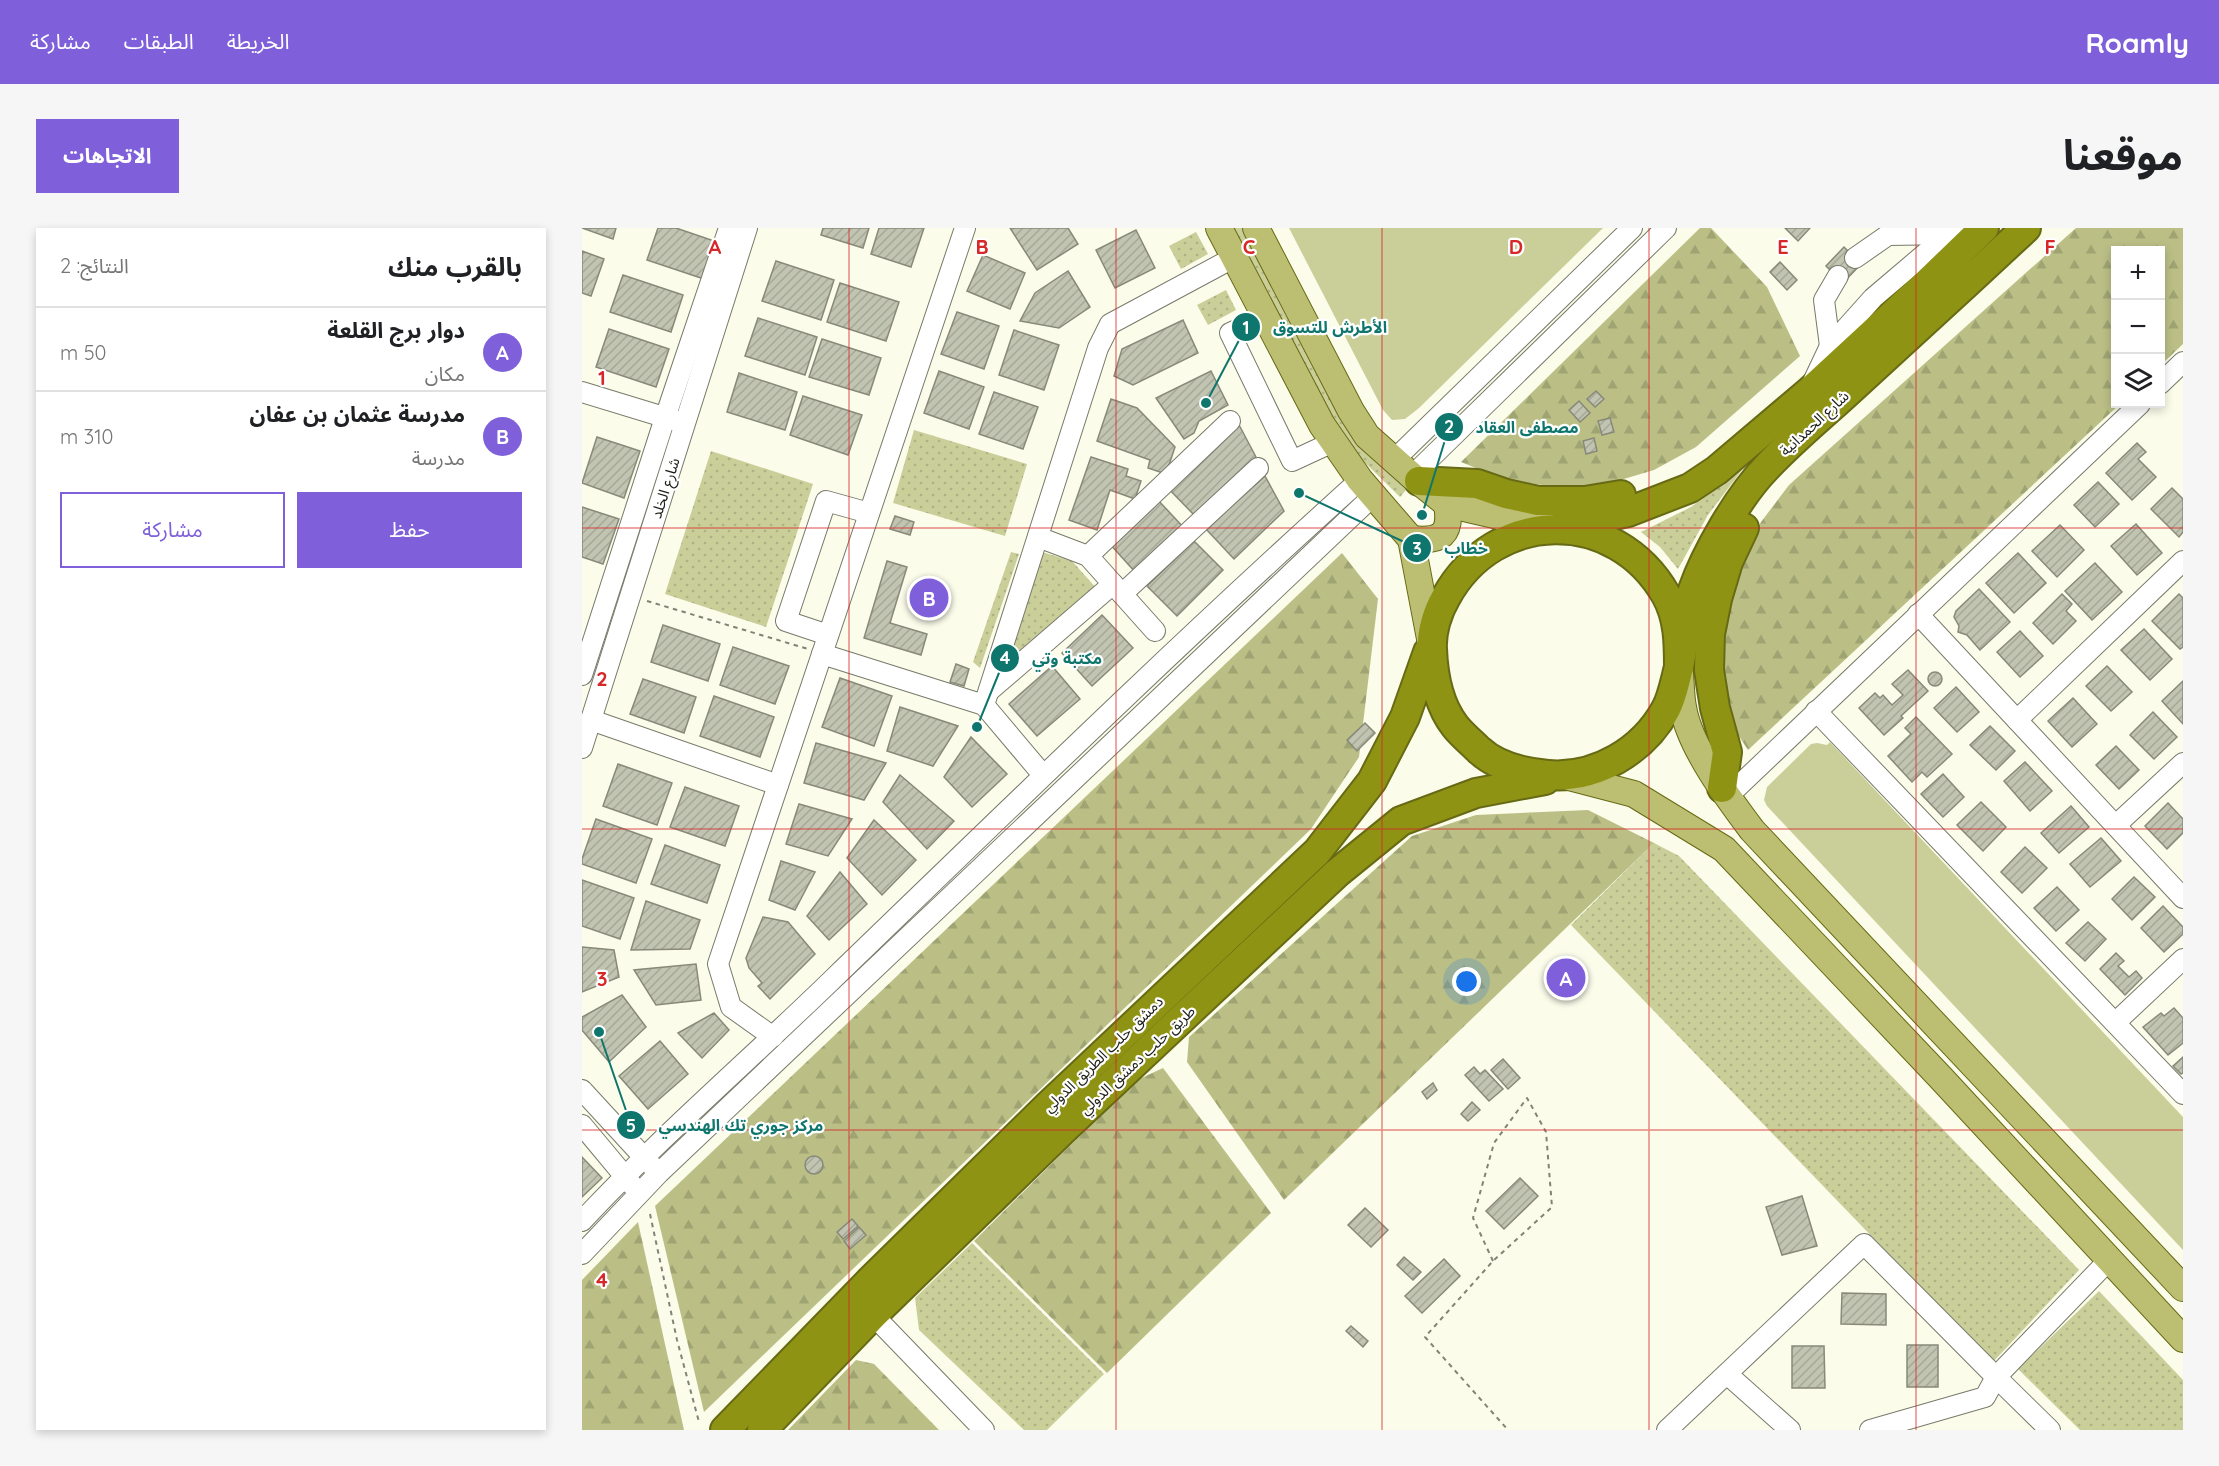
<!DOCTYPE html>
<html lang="ar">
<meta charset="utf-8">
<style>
:root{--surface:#fff;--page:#f6f6f6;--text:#202124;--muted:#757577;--line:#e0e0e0;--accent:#7f60da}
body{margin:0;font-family:Quicksand,"Noto Sans Arabic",sans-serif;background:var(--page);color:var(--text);direction:rtl}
.controls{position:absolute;right:18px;top:18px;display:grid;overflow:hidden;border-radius:0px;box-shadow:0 3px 9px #0003}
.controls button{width:54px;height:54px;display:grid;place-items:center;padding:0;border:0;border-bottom:2px solid var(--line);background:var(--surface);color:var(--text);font:30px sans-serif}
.you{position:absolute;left:885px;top:754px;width:21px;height:21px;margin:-15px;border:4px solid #fff;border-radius:50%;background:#1a73e8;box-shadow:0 0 0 9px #1a73e833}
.badge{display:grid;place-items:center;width:39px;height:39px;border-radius:50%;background:var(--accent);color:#fff;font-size:20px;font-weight:700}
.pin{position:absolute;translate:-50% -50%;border:3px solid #fff;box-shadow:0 2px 6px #0006}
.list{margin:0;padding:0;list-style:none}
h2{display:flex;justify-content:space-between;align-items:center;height:78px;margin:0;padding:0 24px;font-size:26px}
h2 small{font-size:20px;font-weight:400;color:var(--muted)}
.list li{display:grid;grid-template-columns:39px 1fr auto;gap:18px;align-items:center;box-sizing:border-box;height:84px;padding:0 24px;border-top:2px solid var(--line)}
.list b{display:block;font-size:22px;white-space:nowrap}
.list p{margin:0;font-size:20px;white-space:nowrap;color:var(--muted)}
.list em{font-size:20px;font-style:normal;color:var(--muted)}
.actions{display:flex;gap:12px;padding:18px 24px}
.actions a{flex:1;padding:14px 0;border:2px solid var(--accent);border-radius:0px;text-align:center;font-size:21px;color:var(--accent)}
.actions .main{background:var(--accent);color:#fff}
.icon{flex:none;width:33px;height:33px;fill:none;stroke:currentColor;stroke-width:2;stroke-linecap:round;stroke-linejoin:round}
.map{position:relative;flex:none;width:1601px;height:1202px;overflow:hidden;direction:ltr;border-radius:0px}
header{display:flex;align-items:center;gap:36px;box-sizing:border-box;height:84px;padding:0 30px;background:var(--accent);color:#fff}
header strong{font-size:28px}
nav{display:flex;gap:33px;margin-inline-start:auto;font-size:21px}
.intro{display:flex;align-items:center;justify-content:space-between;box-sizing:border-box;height:144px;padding:0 36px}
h1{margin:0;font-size:42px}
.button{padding:15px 27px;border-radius:0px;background:var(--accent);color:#fff;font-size:21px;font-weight:700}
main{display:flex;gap:36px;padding:0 36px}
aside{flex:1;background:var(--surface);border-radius:0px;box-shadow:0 3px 9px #0003}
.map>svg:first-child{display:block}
</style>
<header>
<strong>Roamly</strong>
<nav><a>الخريطة</a><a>الطبقات</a><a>مشاركة</a></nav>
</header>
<div class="intro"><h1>موقعنا</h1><a class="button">الاتجاهات</a></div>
<main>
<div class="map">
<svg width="1601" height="1202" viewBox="0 0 1601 1202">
<defs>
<pattern id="grass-dots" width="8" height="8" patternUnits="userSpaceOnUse" patternTransform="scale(1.5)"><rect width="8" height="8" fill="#cacf99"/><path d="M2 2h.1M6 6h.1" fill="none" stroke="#adb183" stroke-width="1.8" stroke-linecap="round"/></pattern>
<pattern id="forest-firs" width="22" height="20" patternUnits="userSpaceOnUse" patternTransform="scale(1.5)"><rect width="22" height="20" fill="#bbbf86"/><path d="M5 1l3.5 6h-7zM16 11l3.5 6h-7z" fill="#a0a473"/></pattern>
<pattern id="building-hatch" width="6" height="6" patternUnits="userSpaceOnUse" patternTransform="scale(1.5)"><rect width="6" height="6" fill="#c2c4b2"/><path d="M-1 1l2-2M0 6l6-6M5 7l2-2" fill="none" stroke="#a6a898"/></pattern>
</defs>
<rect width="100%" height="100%" fill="#fbfcea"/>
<g fill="url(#grass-dots)">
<polygon points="649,0 660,0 760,188 777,215 825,261 818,269 770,222 751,192"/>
<polygon points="614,4 626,26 599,41 587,18"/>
<polygon points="644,62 654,82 626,97 615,77"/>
<polygon points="332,202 445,236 423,308 311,275"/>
<polygon points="129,223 231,256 184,399 83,366"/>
<polygon points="1160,242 1126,287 1096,341 1078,319 1059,304 1109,279"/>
<polygon points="429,324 437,326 398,440 391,434"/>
<polygon points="460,324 490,333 515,361 419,449"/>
<polygon points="1072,615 1097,628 1497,1042 1411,1134 989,697"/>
<polygon points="390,1015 522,1146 465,1202 442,1202 337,1102 333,1070"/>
<polygon points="1517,1063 1601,1152 1601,1202 1498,1202 1436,1141"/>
</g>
<g fill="url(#forest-firs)">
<polygon points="1118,0 1129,0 1185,59 1218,128 1114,219 1072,242 1025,256 980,260 921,251 879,234"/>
<polygon points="1494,0 1601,0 1601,116 1579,137 1578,22 1534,22 1534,176 1538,176 1166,522 1147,493 1141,456 1145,384 1162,328 1179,294 1207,257"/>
<polygon points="760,325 796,371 777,529 729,601 122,1184 73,978"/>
<polygon points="1006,582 1072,615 702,972 605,834 607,809 830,608 894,587"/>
<polygon points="581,840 689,985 525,1145 392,1013 553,853"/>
<polygon points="56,994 102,1202 0,1202 0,1052"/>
<polygon points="274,1132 292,1136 357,1202 206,1202"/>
</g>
<g fill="#cacf99">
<polygon points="707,0 1021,0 837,180 823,191 810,192 801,182"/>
<polygon points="1248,514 1601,889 1601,1022 1185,578 1182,572 1185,559 1229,516 1235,515 1245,517"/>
</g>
<g fill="url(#building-hatch)" stroke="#888979" stroke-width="1.5">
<polygon points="0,0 34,0 31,11"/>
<polygon points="76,0 94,0 135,14 122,51 65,32"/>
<polygon points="241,0 287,0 281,20 239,7"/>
<polygon points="297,0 342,0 329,39 289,26"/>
<polygon points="428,0 486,0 496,16 455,42"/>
<polygon points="1203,0 1228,0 1216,13"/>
<polygon points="554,2 573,40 533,60 514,22"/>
<polygon points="1262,19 1279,36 1261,55 1244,38"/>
<polygon points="0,23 22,31 9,68 0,65"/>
<polygon points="401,27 443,45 428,81 385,63"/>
<polygon points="194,33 252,52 239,92 180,73"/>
<polygon points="1198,34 1215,52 1205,62 1188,44"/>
<polygon points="486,43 508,79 477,100 438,93 453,65"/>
<polygon points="41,47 101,67 89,104 28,84"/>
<polygon points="258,55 317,74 304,113 245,94"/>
<polygon points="375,84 417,98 402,141 359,126"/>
<polygon points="176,90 235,109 223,147 163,128"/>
<polygon points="601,92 616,125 551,157 532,148 540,121"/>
<polygon points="27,101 87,121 74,159 14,139"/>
<polygon points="432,102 477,117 462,162 417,147"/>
<polygon points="240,111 299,130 287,167 227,149"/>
<polygon points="357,143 402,159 387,201 342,185"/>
<polygon points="629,143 646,177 617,193 612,205 602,211 574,170"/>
<polygon points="157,145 215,164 203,202 145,184"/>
<polygon points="1014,163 1022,171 1013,179 1005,171"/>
<polygon points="412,164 456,179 441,221 397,206"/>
<polygon points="221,168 280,187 266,227 208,207"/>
<polygon points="529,171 555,180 593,219 584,246 566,240 568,232 515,213"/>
<polygon points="997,173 1008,185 998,194 987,182"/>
<polygon points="1028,190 1032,204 1020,207 1016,193"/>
<polygon points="655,193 674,229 613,288 584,258"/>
<polygon points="15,209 58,223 42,270 0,255"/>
<polygon points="1012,210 1015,223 1004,226 1001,213"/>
<polygon points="1555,215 1564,224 1556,231 1574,249 1550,272 1524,245"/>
<polygon points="509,229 546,241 544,248 559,253 553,271 528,262 515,302 487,292"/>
<polygon points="683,248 702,283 652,331 624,301"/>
<polygon points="1516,254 1537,276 1513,299 1492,277"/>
<polygon points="1590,260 1601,271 1601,304 1597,309 1569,281"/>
<polygon points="575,271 603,301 554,345 527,315"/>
<polygon points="0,279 37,291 21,336 0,329"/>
<polygon points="313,288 332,294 328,307 308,301"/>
<polygon points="1554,296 1580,325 1555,347 1529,318"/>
<polygon points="1478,297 1502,322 1475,349 1450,323"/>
<polygon points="612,313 641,342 595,388 565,358"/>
<polygon points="1436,325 1464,355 1432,385 1404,355"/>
<polygon points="305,333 325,339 308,395 345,406 339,427 282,410"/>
<polygon points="1513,335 1540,364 1510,392 1483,363"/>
<polygon points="1397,361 1428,394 1398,422 1385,407 1376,404 1377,398 1372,389 1374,383"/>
<polygon points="1480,366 1490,376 1484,383 1494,393 1471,416 1451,395"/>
<polygon points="1597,366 1601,370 1601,419 1598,421 1570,393"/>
<polygon points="520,387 551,420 510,458 480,425"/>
<polygon points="81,397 138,416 126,453 69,434"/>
<polygon points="1562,401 1590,431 1568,452 1539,422"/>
<polygon points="1438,403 1461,428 1438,449 1415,424"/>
<polygon points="151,419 207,438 193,476 138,457"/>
<polygon points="374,436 387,441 382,458 368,454"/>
<polygon points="470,438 498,471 455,508 427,476"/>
<polygon points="1525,438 1550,464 1529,483 1504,458"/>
<polygon points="1326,442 1346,463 1319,488 1321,490 1302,507 1277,480 1293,465 1298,470 1301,467 1310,477 1321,467 1310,456"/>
<circle cx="1353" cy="451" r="7"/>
<polygon points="258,450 310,468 292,518 240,499"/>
<polygon points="61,451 114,469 102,505 48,486"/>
<polygon points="1601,453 1601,496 1580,473"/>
<polygon points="1374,459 1397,484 1375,504 1352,480"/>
<polygon points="132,468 192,489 178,529 118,508"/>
<polygon points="1491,470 1515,496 1490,519 1466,493"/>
<polygon points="318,479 376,498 351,538 305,523"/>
<polygon points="1571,484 1595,509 1572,531 1548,507"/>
<polygon points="1334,489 1370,526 1345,549 1340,544 1330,554 1306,528 1329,506 1323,500"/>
<polygon points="783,495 793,505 775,523 765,512"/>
<polygon points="1408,498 1433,523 1414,542 1388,517"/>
<polygon points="389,509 425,546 390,579 362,549"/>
<polygon points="234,515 304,535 282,572 222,555"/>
<polygon points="1534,518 1557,542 1537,561 1514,537"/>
<polygon points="1443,534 1470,563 1448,583 1422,553"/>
<polygon points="36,536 90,555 75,597 21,578"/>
<polygon points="1361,546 1382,569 1361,589 1339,566"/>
<polygon points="318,547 372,593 345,621 301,574"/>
<polygon points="103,559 157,578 143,618 88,599"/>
<polygon points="1399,574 1424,599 1401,623 1375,597"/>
<polygon points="1586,575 1601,591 1601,605 1585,621 1563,598"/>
<polygon points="217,576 270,591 246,628 204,616"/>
<polygon points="1489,578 1507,599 1477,625 1459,605"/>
<polygon points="14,591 70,611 54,655 0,636 0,631"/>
<polygon points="292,592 334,632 300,667 265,630"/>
<polygon points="1519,610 1539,633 1508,659 1488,636"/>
<polygon points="83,617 138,637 125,675 69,656"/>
<polygon points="1443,619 1465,640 1440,665 1419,644"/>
<polygon points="199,633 233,644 213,682 187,672"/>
<polygon points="258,644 285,676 247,712 225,688"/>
<polygon points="1552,649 1573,669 1550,692 1530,671"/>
<polygon points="0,652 52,670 38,711 0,698"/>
<polygon points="1475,659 1497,682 1474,703 1452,680"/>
<polygon points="64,673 118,692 108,721 49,722"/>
<polygon points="1581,678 1601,699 1601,706 1582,724 1559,700"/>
<polygon points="181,689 206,694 233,726 188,771 176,758 180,755 167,740 164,730"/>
<polygon points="1506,694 1524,711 1503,733 1484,715"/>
<polygon points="0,719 32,722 37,749 0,764"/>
<polygon points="1534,725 1542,733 1536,738 1547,749 1554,743 1560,750 1543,767 1518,741"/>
<polygon points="114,736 119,772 74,777 52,742"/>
<polygon points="40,767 64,799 27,834 0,802 0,789"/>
<polygon points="1592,780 1601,790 1601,815 1586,827 1561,799 1579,785 1582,788"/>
<polygon points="132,785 147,802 120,830 96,805"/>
<polygon points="78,813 106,846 66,881 37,848"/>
<polygon points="1601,829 1601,845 1599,846 1591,838"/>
<polygon points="921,831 938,850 926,861 909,842"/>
<polygon points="892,839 898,846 903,842 921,861 907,873 883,847"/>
<polygon points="851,855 855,862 845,871 840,864"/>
<polygon points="890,874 898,882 886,893 879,886"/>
<circle cx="232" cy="937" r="9"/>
<polygon points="0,929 20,950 0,969"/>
<polygon points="938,950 956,968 922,1001 904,983"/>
<polygon points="1220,968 1235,1018 1200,1027 1184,979"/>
<polygon points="783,980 806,1002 789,1019 766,997"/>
<polygon points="270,991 276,998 261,1011 255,1004"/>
<polygon points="277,999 284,1007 268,1021 262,1013"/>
<polygon points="822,1029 839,1044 831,1052 815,1037"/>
<polygon points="862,1031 878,1048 840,1085 823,1068"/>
<polygon points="1260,1065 1304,1066 1304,1097 1259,1096"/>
<polygon points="769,1098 786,1113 781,1119 764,1103"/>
<rect x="1325" y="1117" width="31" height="42"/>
<polygon points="1210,1118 1242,1118 1243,1160 1210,1160"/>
</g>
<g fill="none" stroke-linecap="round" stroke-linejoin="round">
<defs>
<g id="minor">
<polyline points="1273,30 1306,7 1370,6"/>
<polyline points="683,89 648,105 710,233 751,214"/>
<polyline points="1248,118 1242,72 1256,48"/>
<polyline points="1231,154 1248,118 1291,70 1351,19 1388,0"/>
<polyline points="1578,156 1601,134"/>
<polyline points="0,164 95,193"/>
<polyline points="812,232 1050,0"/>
<polyline points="830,248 1084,0"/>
<polyline points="456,309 506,328 573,403"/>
<polyline points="506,328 648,193"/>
<polyline points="540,366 676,240"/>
<polyline points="1336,386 1601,670"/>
<polyline points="246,407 204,393 244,273 287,285"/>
<polyline points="240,426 402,477 461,547"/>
<polyline points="0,447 83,190 147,0"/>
<polyline points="407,463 531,356"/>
<polyline points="402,477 516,120 528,96 651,30"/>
<polyline points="1234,483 1601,866"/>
<polyline points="9,492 196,557"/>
<polyline points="1435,492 1601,333"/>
<polyline points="0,520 165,0"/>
<polyline points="1145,569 1558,176"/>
<polyline points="1534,597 1601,535"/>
<polyline points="1534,794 1601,731"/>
<polyline points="191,809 149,779 136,736 383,0"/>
<polyline points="0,862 69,937"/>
<polyline points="0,897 50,957"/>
<path d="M0,993c80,-86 169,-162 253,-244 173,-167 346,-336 525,-497"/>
<polyline points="0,1026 77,945 791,268"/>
<polyline points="291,1087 402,1202"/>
<polyline points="1145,1146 1208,1202"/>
<polyline points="1085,1202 1282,1016 1414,1149 1527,1032"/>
<polyline points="1288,1202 1403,1169 1414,1149 1468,1202"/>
</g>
<g id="major">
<polyline points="637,0 740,197 778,252 829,311 849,416"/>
<polyline points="674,0 769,183 785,208 830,248 865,276 968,300"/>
<path d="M829,311c30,3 41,-4 36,-35"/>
<path d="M1098,446c1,11 1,23 3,33 6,39 45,91 69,123l431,458"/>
<polyline points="983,548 1052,566 1142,621 1359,850 1601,1111"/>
</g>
<g id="highway">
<polyline points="837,253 895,256 924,266 956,273 1003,273 1039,267"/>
<polyline points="984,297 1046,284 1108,260 1135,242 1227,164 1345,55 1402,0"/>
<path d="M1097,440c0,-25 0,-50 -13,-73 -51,-89 -171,-87 -220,2 -9,15 -15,35 -14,52 1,26 6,55 23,77 7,9 16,16 24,24 18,17 46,23 69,25 48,4 95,-24 118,-66 6,-11 9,-26 12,-38 7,-26 6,-56 15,-81 13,-37 45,-93 73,-122 26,-28 57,-53 85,-79 58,-53 117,-107 175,-161"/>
<polyline points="1140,560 1145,524 1133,480 1127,442 1128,406 1135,371 1146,334 1162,300"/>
<polyline points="143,1202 288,1053 466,878 735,624 790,553 823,489 846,424"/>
<polyline points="180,1202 291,1087 482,901 755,645 819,593 894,565 963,552"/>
</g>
</defs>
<use href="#minor" stroke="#787a6a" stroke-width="22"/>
<use href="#major" stroke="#676a14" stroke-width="28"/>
<use href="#highway" stroke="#676a14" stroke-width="32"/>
<g stroke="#828377" stroke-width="2" stroke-dasharray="4.5 4.5" stroke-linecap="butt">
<polyline points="65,373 226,421"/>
<polyline points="68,986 95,1112 117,1194"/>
<polyline points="911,1033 891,990 912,915 945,870 964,904 970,979 911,1033 843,1109 926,1202"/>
</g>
<use href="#minor" stroke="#fff" stroke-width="20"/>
<use href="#major" stroke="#bcbe71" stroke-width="26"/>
<use href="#highway" stroke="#8f9313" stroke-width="28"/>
</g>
<path fill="none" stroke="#d62828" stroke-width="1.5" stroke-opacity="0.55" d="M267,0v1202M534,0v1202M800,0v1202M1067,0v1202M1334,0v1202M0,300h1601M0,601h1601M0,902h1601"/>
<g text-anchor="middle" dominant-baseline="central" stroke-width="4.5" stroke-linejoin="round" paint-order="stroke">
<g font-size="15" fill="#1d1e17" stroke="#fff">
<text transform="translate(1232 195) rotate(-43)">شارع الحمدانية</text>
<text transform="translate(83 260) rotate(-72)">شارع الخلد</text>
<text transform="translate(521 826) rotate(-44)">دمشق حلب الطريق الدولي</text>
<text transform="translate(555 832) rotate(-43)">طريق حلب دمشق الدولي</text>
</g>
</g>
<g font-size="20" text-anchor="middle" font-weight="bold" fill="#d62828" stroke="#fff" stroke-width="4.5" stroke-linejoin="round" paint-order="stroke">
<text x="133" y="26">A</text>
<text x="400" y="26">B</text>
<text x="667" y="26">C</text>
<text x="934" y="26">D</text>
<text x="1201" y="26">E</text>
<text x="1468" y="26">F</text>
<text x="20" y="157">1</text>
<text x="20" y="458">2</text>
<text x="20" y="758">3</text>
<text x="20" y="1059">4</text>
</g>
<path fill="none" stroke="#0f766e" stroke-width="2" d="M624 175L664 99M840 287L867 199M717 265L835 320M395 499L423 430M17 804L49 897"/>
<g fill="#0f766e" stroke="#fff" stroke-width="2">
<circle cx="624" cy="175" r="6"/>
<circle cx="840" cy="287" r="6"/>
<circle cx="717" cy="265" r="6"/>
<circle cx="395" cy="499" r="6"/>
<circle cx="17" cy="804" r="6"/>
<circle cx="664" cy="99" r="15"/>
<circle cx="867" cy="199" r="15"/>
<circle cx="835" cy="320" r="15"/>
<circle cx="423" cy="430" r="15"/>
<circle cx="49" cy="897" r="15"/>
</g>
<g font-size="18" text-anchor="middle" font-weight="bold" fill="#fff">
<text x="664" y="106">1</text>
<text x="867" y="205">2</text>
<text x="835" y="327">3</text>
<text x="423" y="436">4</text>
<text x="49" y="904">5</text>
</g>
<g font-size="16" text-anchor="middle" font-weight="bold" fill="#0f766e" stroke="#fff" stroke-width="4.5" stroke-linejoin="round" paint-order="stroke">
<text x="748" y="105">الأطرش للتسوق</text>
<text x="945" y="205">مصطفى العقاد</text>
<text x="884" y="326">خطاب</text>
<text x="485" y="436">مكتبة وتي</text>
<text x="159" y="903">مركز جوري تك الهندسي</text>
</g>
</svg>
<div class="controls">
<button>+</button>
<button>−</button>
<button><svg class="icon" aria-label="layers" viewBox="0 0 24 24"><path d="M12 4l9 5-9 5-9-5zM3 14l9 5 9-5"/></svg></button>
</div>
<div class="you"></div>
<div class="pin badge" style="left:984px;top:750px">A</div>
<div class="pin badge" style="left:347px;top:370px">B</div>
</div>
<aside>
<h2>بالقرب منك<small>النتائج: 2</small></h2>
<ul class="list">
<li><span class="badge">A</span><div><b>دوار برج القلعة</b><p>مكان</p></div><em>50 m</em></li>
<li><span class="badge">B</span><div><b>مدرسة عثمان بن عفان</b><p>مدرسة</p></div><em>310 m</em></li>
</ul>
<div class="actions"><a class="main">حفظ</a><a>مشاركة</a></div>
</aside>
</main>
